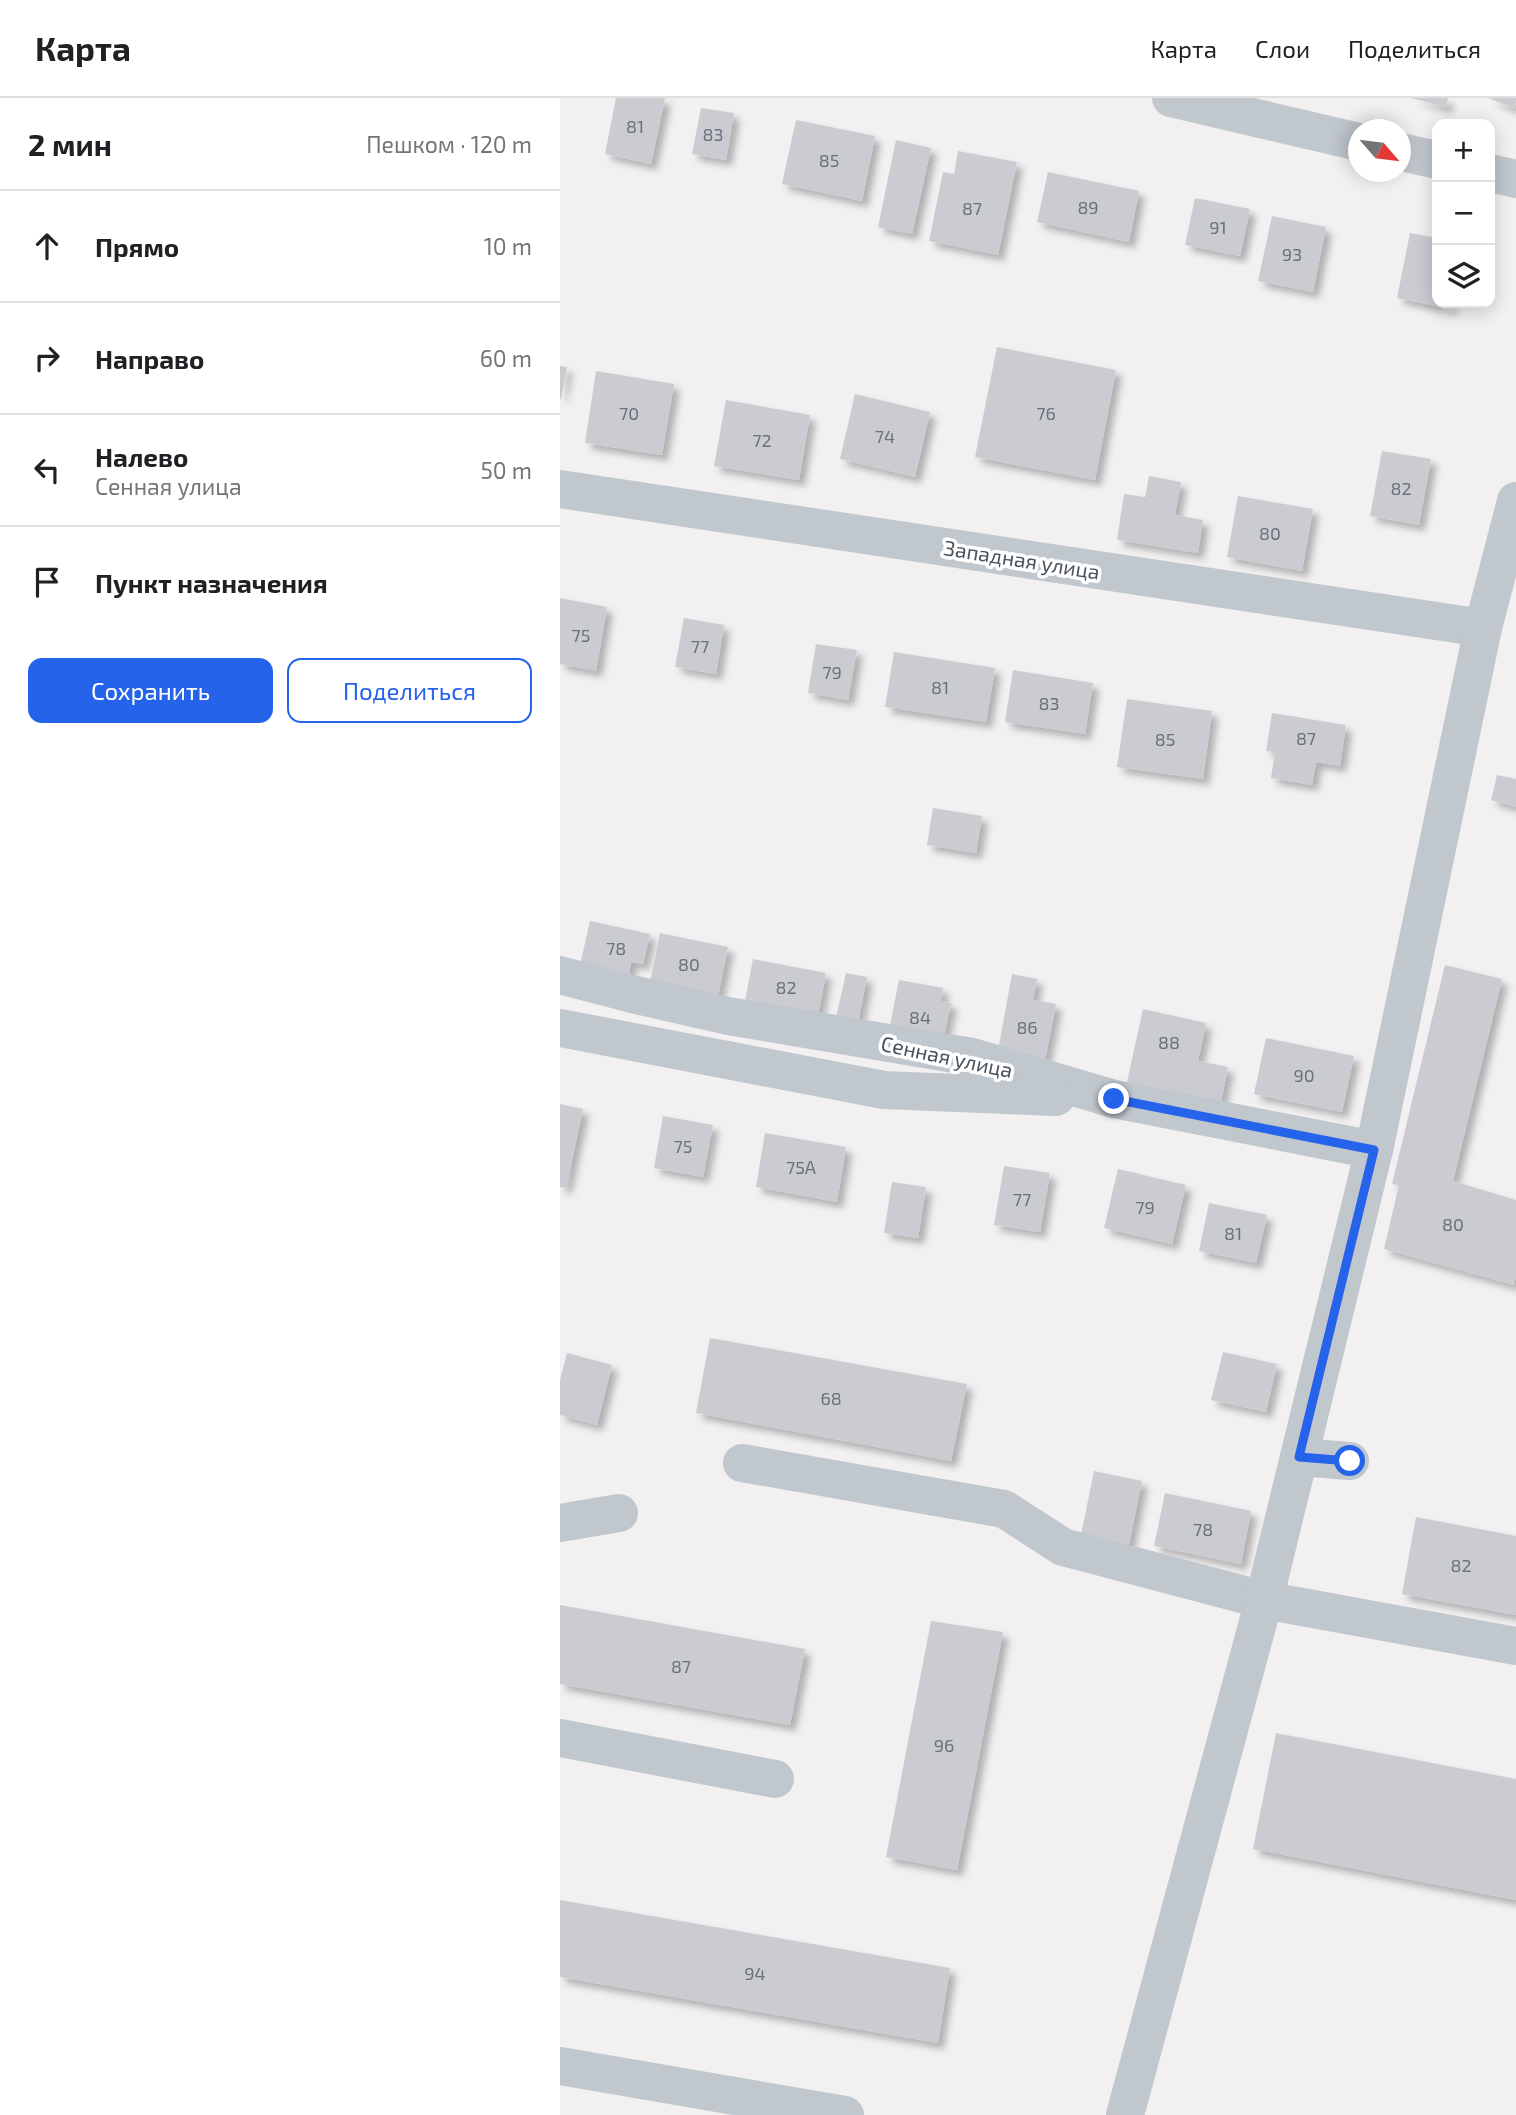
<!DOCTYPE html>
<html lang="ru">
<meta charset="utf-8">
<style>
:root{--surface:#fff;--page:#f6f6f6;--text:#202124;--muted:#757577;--line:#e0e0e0;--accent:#2563eb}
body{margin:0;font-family:"Exo 2",sans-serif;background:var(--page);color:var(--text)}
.controls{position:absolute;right:21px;top:21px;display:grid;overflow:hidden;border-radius:14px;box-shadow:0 4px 18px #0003}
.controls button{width:63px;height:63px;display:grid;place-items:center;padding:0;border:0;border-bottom:2px solid var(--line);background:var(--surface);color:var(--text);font:35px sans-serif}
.compass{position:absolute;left:788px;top:21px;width:63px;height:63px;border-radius:50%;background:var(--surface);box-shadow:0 4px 18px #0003;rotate:118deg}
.stop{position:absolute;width:21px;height:21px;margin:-16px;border:5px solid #2563eb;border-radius:50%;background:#fff}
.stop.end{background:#2563eb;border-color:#fff;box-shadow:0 2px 7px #0008}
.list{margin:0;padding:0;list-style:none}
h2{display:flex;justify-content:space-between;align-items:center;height:91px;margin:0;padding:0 28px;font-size:30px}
h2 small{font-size:23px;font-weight:400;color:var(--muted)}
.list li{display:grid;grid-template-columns:46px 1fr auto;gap:21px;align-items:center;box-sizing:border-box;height:112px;padding:0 28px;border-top:2px solid var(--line)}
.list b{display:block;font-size:26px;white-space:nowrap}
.list p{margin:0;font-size:23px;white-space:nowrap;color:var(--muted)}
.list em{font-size:23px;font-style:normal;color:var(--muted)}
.actions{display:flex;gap:14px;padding:21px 28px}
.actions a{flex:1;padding:16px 0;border:2px solid var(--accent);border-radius:14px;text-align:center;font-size:24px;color:var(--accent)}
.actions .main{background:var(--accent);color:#fff}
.icon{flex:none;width:38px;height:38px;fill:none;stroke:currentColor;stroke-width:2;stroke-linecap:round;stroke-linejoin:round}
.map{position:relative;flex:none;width:956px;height:2017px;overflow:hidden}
header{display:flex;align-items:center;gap:42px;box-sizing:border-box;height:98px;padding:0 35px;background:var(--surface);border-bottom:2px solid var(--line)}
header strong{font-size:33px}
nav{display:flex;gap:38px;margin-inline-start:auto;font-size:24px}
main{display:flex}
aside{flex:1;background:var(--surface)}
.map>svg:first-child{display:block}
</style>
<header>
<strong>Карта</strong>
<nav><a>Карта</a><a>Слои</a><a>Поделиться</a></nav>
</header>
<main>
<aside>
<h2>2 мин<small>Пешком · 120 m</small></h2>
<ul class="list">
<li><svg class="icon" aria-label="ahead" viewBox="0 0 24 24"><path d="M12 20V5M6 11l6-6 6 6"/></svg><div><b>Прямо</b></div><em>10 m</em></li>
<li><svg class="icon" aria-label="right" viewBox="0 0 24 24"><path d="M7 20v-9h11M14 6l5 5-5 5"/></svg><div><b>Направо</b></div><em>60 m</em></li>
<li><svg class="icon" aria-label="left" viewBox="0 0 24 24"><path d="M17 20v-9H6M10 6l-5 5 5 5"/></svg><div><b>Налево</b><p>Сенная улица</p></div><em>50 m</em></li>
<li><svg class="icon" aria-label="arrive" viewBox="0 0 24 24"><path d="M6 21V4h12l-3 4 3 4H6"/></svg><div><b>Пункт назначения</b></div></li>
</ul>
<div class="actions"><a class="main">Сохранить</a><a>Поделиться</a></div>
</aside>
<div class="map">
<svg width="956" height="2017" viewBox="0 0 956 2017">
<defs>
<filter id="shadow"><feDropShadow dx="6" dy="6" stdDeviation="3.5" flood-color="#0004"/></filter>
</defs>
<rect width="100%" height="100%" fill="#f2f0f0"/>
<g fill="#cbccd2" filter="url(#shadow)">
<polygon points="56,0 105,0 91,66 45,56"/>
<polygon points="851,0 888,0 886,9"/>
<polygon points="928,0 956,0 956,4 954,10"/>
<polygon points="141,10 174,15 166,62 132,56"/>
<polygon points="236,22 315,38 302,103 222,86"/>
<polygon points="336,42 371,50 352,136 318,129"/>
<polygon points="398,53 457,64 438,157 369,143 383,74 394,76"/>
<polygon points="488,74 579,93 569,144 477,124"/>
<polygon points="635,100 690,111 680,158 625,147"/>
<polygon points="712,118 766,129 753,194 698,183"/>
<polygon points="850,135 877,140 877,205 892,205 891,211 837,200"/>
<polygon points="437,249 556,272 535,382 415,359"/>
<polygon points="0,268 7,269 1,301 0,301"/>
<polygon points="36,273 114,286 102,357 25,345"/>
<polygon points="295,296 370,314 355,379 280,361"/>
<polygon points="166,302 250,317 239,382 154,368"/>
<polygon points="822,353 871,361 859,427 810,418"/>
<polygon points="589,378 621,384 615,417 643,422 638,455 557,442 564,396 585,399"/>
<polygon points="678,398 753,411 742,473 667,459"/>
<polygon points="0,500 47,509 36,573 0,566"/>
<polygon points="124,520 164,527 156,576 115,569"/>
<polygon points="256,546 297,552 288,602 248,595"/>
<polygon points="334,554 435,570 426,624 325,609"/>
<polygon points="453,572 533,585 525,636 445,624"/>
<polygon points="567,601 652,613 643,681 557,669"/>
<polygon points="712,615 786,627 780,668 756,664 752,687 711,680 715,654 706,653"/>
<polygon points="937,677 956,681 956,709 931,702"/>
<polygon points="373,710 422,718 416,755 367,747"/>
<polygon points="30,823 90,836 83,866 71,864 68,882 19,872"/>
<polygon points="100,835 168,849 158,898 90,884"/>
<polygon points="193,861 266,875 258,917 185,903"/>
<polygon points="885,867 942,881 893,1083 956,1102 956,1178 954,1187 824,1151 839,1087 832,1086"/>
<polygon points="286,875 307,879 298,924 276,920"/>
<polygon points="452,876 477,881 473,902 496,906 485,962 438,953"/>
<polygon points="339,882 383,890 381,903 391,905 383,943 329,932"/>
<polygon points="583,911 646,925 638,963 668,969 661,1004 567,984"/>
<polygon points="706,940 794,958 782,1014 694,996"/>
<polygon points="0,1006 23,1011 6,1090 0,1089"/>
<polygon points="103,1018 153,1027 143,1079 94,1070"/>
<polygon points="205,1035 286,1049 277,1104 196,1089"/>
<polygon points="444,1068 490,1075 480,1134 434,1127"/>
<polygon points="558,1071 626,1087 612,1146 544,1130"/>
<polygon points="332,1084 366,1089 358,1140 324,1135"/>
<polygon points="649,1105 707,1117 696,1165 639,1153"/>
<polygon points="150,1240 407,1286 391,1363 136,1315"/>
<polygon points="663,1254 717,1266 706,1314 651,1302"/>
<polygon points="7,1255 52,1267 37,1327 0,1317 0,1282"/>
<polygon points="534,1373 582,1383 568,1451 520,1442"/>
<polygon points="605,1395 691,1413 681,1466 594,1448"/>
<polygon points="856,1419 956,1438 956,1517 842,1496"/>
<polygon points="0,1507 245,1551 230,1627 0,1586"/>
<polygon points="371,1523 443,1534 397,1772 326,1759"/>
<polygon points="716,1635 956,1681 956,1802 693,1751"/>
<polygon points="0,1802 390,1870 378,1945 0,1879"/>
</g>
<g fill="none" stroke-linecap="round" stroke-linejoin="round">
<g stroke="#c0c7cd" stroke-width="38">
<polyline points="611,0 799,44"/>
<polyline points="841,54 877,62"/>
<polyline points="930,75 956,81"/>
<polyline points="0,391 923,530"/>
<polyline points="0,877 72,896 168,918 412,959 554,1001 814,1052"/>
<polyline points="0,930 324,992 496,999"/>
<polyline points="739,1359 790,1363"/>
<polyline points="182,1365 444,1411 503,1449 704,1502 956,1548"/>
<polyline points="0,1425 59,1415"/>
<polyline points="0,1640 215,1681"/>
<polyline points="0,1968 285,2017"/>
<polyline points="565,2017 704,1502 814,1052 923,530 956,403"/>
</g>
</g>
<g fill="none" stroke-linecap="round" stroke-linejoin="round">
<polyline stroke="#2563eb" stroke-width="9" points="554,1001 814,1052 739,1359 790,1363"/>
</g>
<g text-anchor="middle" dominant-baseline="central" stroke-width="7" stroke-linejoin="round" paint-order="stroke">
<g font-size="18" fill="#6a7179">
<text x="75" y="28">81</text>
<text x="153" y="36">83</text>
<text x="269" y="62">85</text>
<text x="528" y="109">89</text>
<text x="412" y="110">87</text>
<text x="658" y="129">91</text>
<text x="732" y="156">93</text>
<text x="69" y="315">70</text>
<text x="486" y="315">76</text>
<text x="325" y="338">74</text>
<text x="202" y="342">72</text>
<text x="841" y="390">82</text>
<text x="710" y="435">80</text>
<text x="21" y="537">75</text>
<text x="140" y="548">77</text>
<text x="272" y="574">79</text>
<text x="380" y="589">81</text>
<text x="489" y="605">83</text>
<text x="746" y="640">87</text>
<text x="605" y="641">85</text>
<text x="56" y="850">78</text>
<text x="129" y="866">80</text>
<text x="226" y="889">82</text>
<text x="360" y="919">84</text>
<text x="467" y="929">86</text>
<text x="609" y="944">88</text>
<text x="744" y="977">90</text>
<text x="123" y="1048">75</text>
<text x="241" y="1069">75А</text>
<text x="462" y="1101">77</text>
<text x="585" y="1109">79</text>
<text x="893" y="1126">80</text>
<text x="673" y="1135">81</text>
<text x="271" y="1300">68</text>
<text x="643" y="1431">78</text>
<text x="901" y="1467">82</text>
<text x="121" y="1568">87</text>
<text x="384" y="1647">96</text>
<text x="195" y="1875">94</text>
</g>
<g font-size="21" fill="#4a535b" stroke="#fff">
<text transform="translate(462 461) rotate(9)">Западная улица</text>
<text transform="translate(387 958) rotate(12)">Сенная улица</text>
</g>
</g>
</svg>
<div class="controls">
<button>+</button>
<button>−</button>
<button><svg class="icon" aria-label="layers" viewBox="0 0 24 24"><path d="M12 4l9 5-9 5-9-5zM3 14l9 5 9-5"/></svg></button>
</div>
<svg class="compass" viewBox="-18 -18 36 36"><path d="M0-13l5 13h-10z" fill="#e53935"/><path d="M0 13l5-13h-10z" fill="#757577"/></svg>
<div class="stop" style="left:790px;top:1363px"></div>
<div class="stop end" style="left:554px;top:1001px"></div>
</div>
</main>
